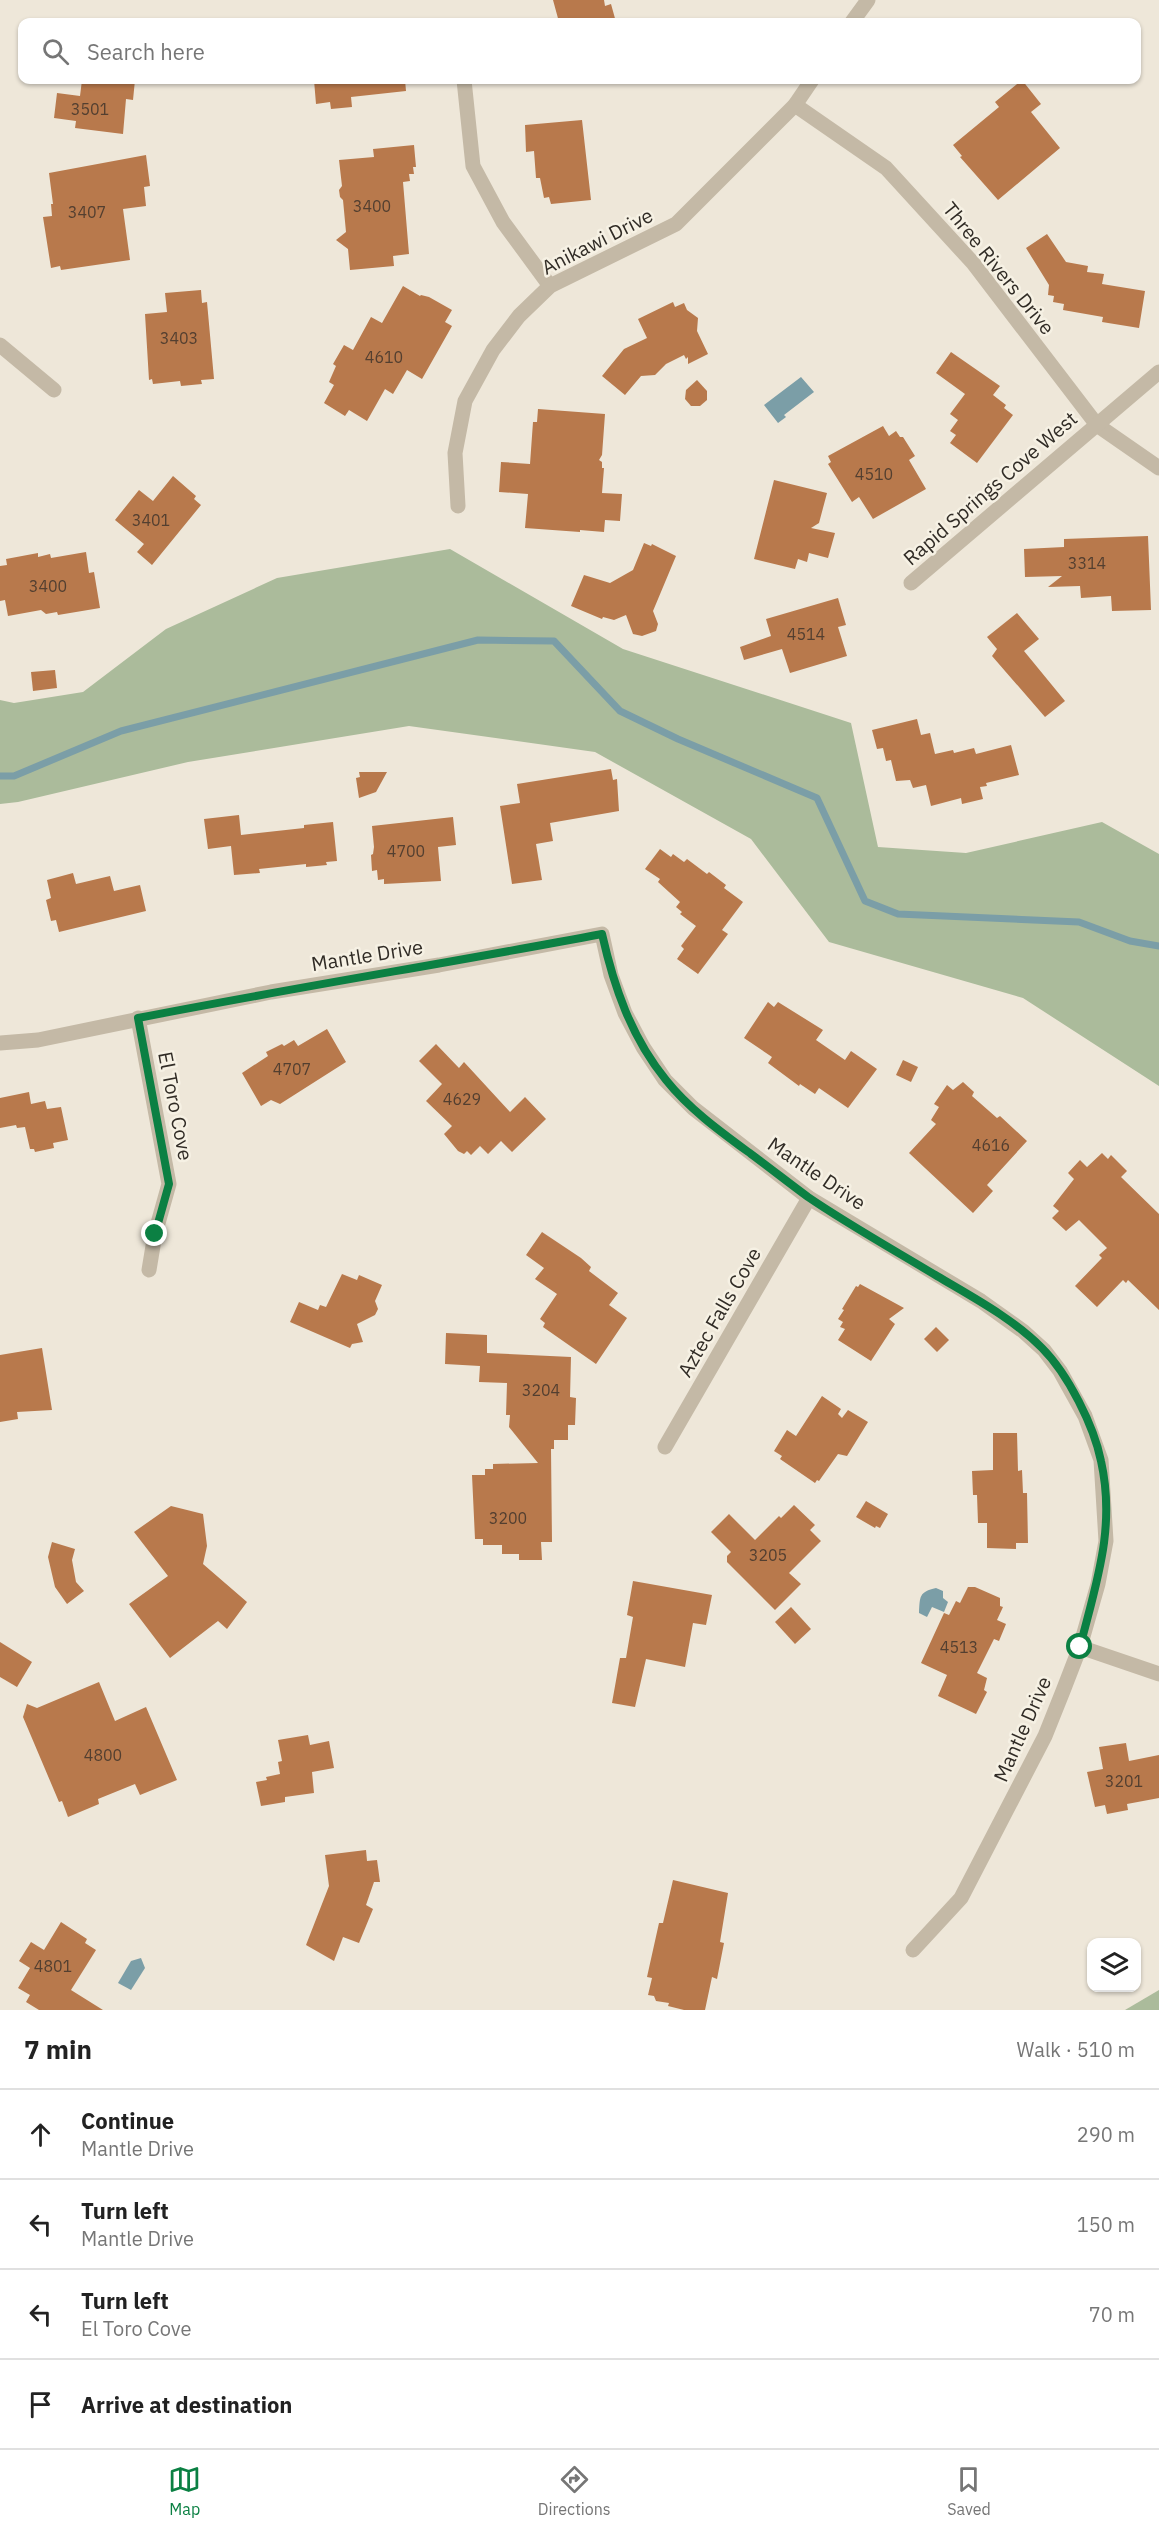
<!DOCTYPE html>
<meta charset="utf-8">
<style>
:root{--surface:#fff;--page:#f2f2f2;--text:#222;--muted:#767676;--line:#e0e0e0;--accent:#0b8043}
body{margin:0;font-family:"IBM Plex Sans",sans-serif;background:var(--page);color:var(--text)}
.controls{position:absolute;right:18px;bottom:18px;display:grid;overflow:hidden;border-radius:12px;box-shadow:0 2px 4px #0004}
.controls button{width:54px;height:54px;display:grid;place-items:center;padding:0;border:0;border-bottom:2px solid var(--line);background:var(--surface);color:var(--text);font:30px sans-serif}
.stop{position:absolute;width:18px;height:18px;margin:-14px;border:4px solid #0b8043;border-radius:50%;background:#fff}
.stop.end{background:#0b8043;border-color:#fff;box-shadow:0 2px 6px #0008}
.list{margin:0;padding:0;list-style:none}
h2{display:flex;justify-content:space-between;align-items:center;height:78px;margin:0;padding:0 24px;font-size:26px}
h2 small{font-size:20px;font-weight:400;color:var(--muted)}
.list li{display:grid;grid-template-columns:39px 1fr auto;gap:18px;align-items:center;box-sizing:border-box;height:90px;padding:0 24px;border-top:2px solid var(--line)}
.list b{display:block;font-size:22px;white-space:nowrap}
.list p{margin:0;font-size:20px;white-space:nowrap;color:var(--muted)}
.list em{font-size:20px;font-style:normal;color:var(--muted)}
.icon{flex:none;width:33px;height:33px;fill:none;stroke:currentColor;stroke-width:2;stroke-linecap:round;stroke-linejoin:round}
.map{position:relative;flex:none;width:1159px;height:2010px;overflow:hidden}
.search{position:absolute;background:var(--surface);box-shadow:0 2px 4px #0004;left:18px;right:18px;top:18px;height:66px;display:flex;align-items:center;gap:15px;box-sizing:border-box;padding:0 21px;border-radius:12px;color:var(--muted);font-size:22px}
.sheet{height:438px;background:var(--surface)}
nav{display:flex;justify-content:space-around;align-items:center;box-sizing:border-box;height:84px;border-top:2px solid var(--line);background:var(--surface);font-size:16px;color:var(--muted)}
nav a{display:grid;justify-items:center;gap:3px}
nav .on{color:var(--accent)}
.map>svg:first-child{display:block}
</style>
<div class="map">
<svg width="1159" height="2010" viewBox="0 0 1159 2010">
<rect width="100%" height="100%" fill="#eee7d9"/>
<g fill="#abbb9b">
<polygon points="450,549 623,649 851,723 878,847 966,853 1102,822 1159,854 1159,1086 1023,998 829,942 751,839 595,752 409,726 188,762 18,802 0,804 0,700 14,703 83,692 166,629 277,578"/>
<polygon points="1159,1990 1159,2010 1125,2010"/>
</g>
<g fill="#7b9ea7">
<polygon points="801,377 814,392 784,415 786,417 778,423 764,405"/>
<path d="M936,1588l7,3v7l5,4 -4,10 -12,-5 -5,10 -8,-4c1,-17 0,-21 17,-25z"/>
<polygon points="141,1958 145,1968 131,1990 118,1983 131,1961"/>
</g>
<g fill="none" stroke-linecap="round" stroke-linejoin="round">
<polyline stroke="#7b9ea7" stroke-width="7" points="0,776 14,776 121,731 478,640 554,641 620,711 678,739 817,798 865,901 898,914 1079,922 1130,941 1159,946"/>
</g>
<g fill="#b8794c">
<polygon points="553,0 604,0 605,6 611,4 616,22 559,22"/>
<polygon points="82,80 135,80 133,100 126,99 123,134 75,128 76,121 54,118 57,93 80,96"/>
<polygon points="314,80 405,80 406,91 351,97 352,107 331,109 330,102 316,104"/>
<polygon points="1022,80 1041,104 1031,112 1060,148 998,200 960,157 962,156 953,145 999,107 995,102"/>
<polygon points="582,120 591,200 551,204 549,197 544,198 540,178 536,178 534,151 526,152 525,125"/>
<polygon points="414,145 416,167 413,167 414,174 409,174 410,181 403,182 409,254 393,256 394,266 350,270 348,249 336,240 346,232 343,200 340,197 339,190 342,186 339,160 374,157 373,149"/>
<polygon points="146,155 150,186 144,187 146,206 123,209 130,260 61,270 60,266 51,268 43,217 52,216 51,204 53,204 49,173"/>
<polygon points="1047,234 1066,262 1088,266 1087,272 1104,274 1102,284 1145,291 1139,328 1102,322 1103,317 1063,310 1064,304 1053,302 1054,296 1048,295 1049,285 1026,248"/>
<polygon points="403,286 420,296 421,295 429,297 452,310 445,322 452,326 422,379 407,370 393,394 385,389 367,421 349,410 345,416 324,403 334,385 329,382 336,366 333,364 344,345 353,350 371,317 382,323"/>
<polygon points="201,290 202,303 207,302 214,379 201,380 202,384 181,386 180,381 153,384 152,379 149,380 145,314 167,312 165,293"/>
<polygon points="673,302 675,307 684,303 687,310 698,318 697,331 708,354 688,364 688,357 686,359 684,355 666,364 655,375 641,376 625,395 602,376 624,349 647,338 638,319"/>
<polygon points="951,352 1000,386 993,395 1006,405 1004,408 1013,415 977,463 950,443 956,435 950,431 958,420 950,414 965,394 936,373"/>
<polygon points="697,380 707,391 707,400 700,406 691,406 685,399 686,390"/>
<polygon points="538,409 605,414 602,455 599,460 602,462 602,468 604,468 602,493 622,494 620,521 605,520 604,532 580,530 580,532 525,528 528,494 499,492 501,462 530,464 533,422 537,422"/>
<polygon points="883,426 889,436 896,431 900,437 903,437 915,456 909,460 926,489 873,519 859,497 852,502 828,464 831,462 828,456"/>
<polygon points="173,476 196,496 194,499 201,505 152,565 137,552 144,544 115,520 139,490 153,501"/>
<polygon points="774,480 827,493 819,523 811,528 835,533 828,558 809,553 807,562 798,559 795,569 754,559"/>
<polygon points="1148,536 1151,610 1112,611 1111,596 1081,598 1080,586 1048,587 1062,576 1025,577 1024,549 1064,547 1064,539"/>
<polygon points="644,543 651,546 652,544 676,556 653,611 658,624 656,631 642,636 633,634 626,615 614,620 603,617 602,619 571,606 584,575 610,583 633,570"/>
<polygon points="86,552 89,573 94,572 100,608 58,615 57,612 46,614 41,610 8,616 5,600 0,601 0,566 7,565 6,559 38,553 38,557 50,554 51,558"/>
<polygon points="838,598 846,625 838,627 847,656 790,673 782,649 744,660 740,647 771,636 766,619"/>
<polygon points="1017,613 1039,639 1024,651 1065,701 1045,717 992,656 997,649 987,637"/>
<polygon points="55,670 57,688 33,691 31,672"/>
<polygon points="917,719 921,735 930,733 935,754 953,750 954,753 974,748 976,754 1011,745 1019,775 986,783 987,786 980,787 983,799 962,804 961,798 931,806 926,785 913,788 910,780 896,781 891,760 886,761 883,748 877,749 872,730"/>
<polygon points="611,769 613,780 617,779 619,811 550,823 553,841 536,844 542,880 512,884 500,806 520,803 517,784"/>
<polygon points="359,772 387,772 376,792 359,798 356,778 360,777"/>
<polygon points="239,815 241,835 304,828 304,825 333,822 337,861 326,862 327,865 306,867 306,864 259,869 260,873 234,875 231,846 208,849 204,819"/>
<polygon points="453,817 456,845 438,847 441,881 384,884 384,879 378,880 377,870 372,871 371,855 373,854 374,847 372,826"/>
<polygon points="660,849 671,857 673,854 684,862 687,859 707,874 709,872 726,885 724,888 743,902 722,930 728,934 698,974 677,959 684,949 681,946 696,926 680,914 682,912 676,907 680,902 658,882 660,879 645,869"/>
<polygon points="73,873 76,884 110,876 114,891 140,885 146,911 59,932 56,920 51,921 46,900 51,898 47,880"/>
<polygon points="768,1002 774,1007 778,1002 823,1030 816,1040 845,1060 851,1051 877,1069 848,1108 819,1088 815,1094 800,1084 799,1086 768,1063 772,1057 744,1038"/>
<polygon points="327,1029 346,1062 280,1104 271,1100 261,1106 242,1073 268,1056 266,1052 282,1044 284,1046 294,1040 298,1046"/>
<polygon points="436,1044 459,1068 464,1062 510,1112 525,1097 546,1119 512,1152 501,1141 488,1154 480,1146 471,1155 467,1151 464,1154 458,1151 444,1134 452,1126 426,1101 442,1084 419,1061"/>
<polygon points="903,1060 918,1067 911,1082 896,1075"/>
<polygon points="963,1082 974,1092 972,1096 997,1118 1000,1116 1027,1141 987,1185 993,1191 973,1213 909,1153 936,1124 931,1120 939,1107 934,1104 947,1085 953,1090"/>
<polygon points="29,1092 31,1104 45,1101 47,1109 61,1107 68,1140 53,1143 54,1148 35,1152 34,1149 30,1149 25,1127 17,1128 16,1125 0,1128 0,1098"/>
<polygon points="1102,1153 1108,1159 1111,1155 1127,1171 1121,1177 1159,1214 1159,1310 1128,1280 1126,1283 1123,1280 1097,1307 1075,1286 1102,1258 1099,1255 1107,1248 1079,1220 1066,1231 1052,1218 1059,1211 1053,1206 1074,1179 1068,1173 1080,1160 1087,1167"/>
<polygon points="542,1232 581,1258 591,1267 589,1271 618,1293 609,1305 627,1318 596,1364 543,1327 545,1323 540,1319 557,1294 535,1279 544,1268 526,1255"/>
<polygon points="342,1274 357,1280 359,1275 382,1285 375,1301 378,1309 375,1315 357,1324 363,1342 352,1344 350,1348 290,1322 299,1302 318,1310 320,1305 326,1307"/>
<polygon points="860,1284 904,1308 889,1319 895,1324 871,1361 838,1340 845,1329 840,1327 843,1322 838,1319 844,1310 842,1309 856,1286 858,1287"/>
<polygon points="936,1327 949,1340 937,1352 924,1339"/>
<polygon points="446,1333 487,1335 487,1353 571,1357 570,1397 576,1398 575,1425 568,1425 568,1440 554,1440 554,1449 551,1449 552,1542 541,1542 542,1560 519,1560 519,1554 502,1554 502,1545 483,1545 483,1539 475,1539 472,1475 485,1475 485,1469 493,1469 493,1464 538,1463 509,1427 510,1415 506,1415 507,1383 479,1382 480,1366 445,1364"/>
<polygon points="42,1348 52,1410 17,1412 18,1419 0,1422 0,1355"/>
<polygon points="822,1396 841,1409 838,1414 842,1418 848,1410 868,1422 847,1456 838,1454 819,1481 817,1480 815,1483 780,1459 782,1456 774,1451 787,1430 796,1436"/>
<polygon points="993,1433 1017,1433 1018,1471 1022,1470 1023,1493 1027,1493 1028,1543 1016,1543 1016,1549 987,1548 987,1523 978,1523 977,1495 973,1495 972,1471 993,1470"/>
<polygon points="866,1501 888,1514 880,1528 876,1526 875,1528 856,1517"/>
<polygon points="794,1505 815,1525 810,1530 821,1541 789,1573 801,1584 775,1610 727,1562 727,1556 731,1552 711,1532 729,1514 755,1540 779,1516 781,1518"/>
<polygon points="171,1506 203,1514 207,1546 203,1564 247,1602 227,1629 218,1621 170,1658 129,1604 168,1576 134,1532"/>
<polygon points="52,1542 75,1549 72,1560 76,1582 84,1591 67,1604 55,1587 48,1557"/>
<polygon points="633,1581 712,1595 706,1625 693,1623 685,1667 646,1659 635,1707 612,1703 620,1658 626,1658 633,1617 627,1615"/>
<polygon points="968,1587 975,1587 1000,1598 1000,1606 1003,1607 997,1620 1006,1624 999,1641 994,1639 977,1673 987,1678 984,1690 987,1692 976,1714 938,1696 947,1675 921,1663 944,1613 949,1615 956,1601 960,1603"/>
<polygon points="791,1607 811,1629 795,1644 775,1622"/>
<polygon points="0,1642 32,1662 17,1687 0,1677"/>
<polygon points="99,1682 115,1721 146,1707 177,1780 140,1795 135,1784 98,1799 99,1804 68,1817 62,1801 59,1802 23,1717 27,1704 37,1708"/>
<polygon points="308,1735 310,1745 329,1741 334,1768 312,1772 314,1793 285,1797 285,1802 261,1806 256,1782 267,1780 266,1777 280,1774 278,1762 282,1761 278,1740"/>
<polygon points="1126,1743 1129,1761 1159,1755 1159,1798 1127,1804 1128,1810 1107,1814 1105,1805 1095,1807 1087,1772 1103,1769 1099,1747"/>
<polygon points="366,1850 367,1861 377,1860 380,1882 374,1882 366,1905 373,1909 359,1943 343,1937 334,1961 306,1945 329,1886 325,1855"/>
<polygon points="673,1880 728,1893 720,1942 724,1943 717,1979 712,1977 705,2010 684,2010 668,2006 669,2003 656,2001 654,1996 648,1995 652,1978 647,1977 659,1923 663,1923"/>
<polygon points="61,1922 87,1939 85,1943 96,1950 71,1990 103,2010 39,2010 26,2002 30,1995 18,1988 30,1968 19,1961 31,1942 44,1950"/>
</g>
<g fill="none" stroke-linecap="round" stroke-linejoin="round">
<g stroke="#c4b9a6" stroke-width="15">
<polyline points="852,22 868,0"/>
<polyline points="464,80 473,166 503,222 550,286"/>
<polyline points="795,105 886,168 973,263 1097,425 1159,468"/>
<polyline points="0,345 54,390"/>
<polyline points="458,506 455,453 465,401 493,350 519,316 550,286 676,224 795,105 812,80"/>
<polyline points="911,583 1159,372"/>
<polyline points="138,1018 169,1184 155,1234 149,1270"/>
<polyline points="0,1043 38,1040 271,992 439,965 602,934 611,975 625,1013 643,1047 665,1080 693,1108 809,1198 981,1301 1023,1331 1044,1350 1060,1371 1085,1416 1101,1460 1106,1541 1098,1584 1080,1647 1063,1691 1045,1736 961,1898 913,1950"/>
<polyline points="665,1447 809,1198"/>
<polyline points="1080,1647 1159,1674"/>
</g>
</g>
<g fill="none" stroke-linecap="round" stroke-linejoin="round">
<path stroke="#0b8043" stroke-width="8" d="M155,1234l14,-50 -31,-166c154,-30 310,-55 464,-84 12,53 29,103 64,146 23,29 55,52 85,74 19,14 38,29 57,43 41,28 86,53 129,79 37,22 75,42 105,72 26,26 52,78 59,113 15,67 -5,122 -21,186"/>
</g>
<g text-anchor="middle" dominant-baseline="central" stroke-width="5" stroke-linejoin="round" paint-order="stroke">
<g font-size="16" fill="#533f30">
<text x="90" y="109">3501</text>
<text x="372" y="206">3400</text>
<text x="87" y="212">3407</text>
<text x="179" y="338">3403</text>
<text x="384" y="357">4610</text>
<text x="874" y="474">4510</text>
<text x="151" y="520">3401</text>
<text x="1087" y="563">3314</text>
<text x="48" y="586">3400</text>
<text x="806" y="634">4514</text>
<text x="406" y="851">4700</text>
<text x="292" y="1069">4707</text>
<text x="462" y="1099">4629</text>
<text x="991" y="1145">4616</text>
<text x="541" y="1390">3204</text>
<text x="508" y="1518">3200</text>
<text x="768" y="1555">3205</text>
<text x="959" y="1647">4513</text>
<text x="103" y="1755">4800</text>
<text x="1124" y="1781">3201</text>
<text x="53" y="1966">4801</text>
</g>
<g font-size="20" fill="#312c26" stroke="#f6f1e4">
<text transform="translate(597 241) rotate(-27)">Anikawi Drive</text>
<text transform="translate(999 268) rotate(51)">Three Rivers Drive</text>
<text transform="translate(990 488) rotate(-41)">Rapid Springs Cove West</text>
<text transform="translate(367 955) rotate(-9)">Mantle Drive</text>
<text transform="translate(176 1106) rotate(79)">El Toro Cove</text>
<text transform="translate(817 1173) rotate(34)">Mantle Drive</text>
<text transform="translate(719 1312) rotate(-60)">Aztec Falls Cove</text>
<text transform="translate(1022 1729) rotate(-66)">Mantle Drive</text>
</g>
</g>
</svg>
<div class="controls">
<button><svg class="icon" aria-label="layers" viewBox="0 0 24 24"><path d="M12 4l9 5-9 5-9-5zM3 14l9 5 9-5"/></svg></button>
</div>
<div class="stop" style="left:1080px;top:1647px"></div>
<div class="stop end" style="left:155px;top:1234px"></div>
<div class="search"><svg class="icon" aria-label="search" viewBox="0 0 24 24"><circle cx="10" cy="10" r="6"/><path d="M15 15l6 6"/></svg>Search here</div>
</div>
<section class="sheet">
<h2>7 min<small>Walk · 510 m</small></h2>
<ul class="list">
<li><svg class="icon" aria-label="ahead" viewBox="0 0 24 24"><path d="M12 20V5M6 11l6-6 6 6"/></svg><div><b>Continue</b><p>Mantle Drive</p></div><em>290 m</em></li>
<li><svg class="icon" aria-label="left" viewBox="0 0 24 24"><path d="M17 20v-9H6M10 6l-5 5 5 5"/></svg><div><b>Turn left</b><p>Mantle Drive</p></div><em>150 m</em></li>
<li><svg class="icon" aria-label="left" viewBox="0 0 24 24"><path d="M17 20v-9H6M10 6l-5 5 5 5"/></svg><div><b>Turn left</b><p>El Toro Cove</p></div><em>70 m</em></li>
<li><svg class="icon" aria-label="arrive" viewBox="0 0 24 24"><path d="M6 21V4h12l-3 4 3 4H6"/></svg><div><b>Arrive at destination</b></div></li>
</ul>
</section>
<nav>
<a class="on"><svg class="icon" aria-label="map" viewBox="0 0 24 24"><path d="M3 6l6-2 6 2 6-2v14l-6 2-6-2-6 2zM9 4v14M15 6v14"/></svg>Map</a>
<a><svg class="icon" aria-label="directions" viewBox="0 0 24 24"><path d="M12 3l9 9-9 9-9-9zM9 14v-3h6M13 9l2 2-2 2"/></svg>Directions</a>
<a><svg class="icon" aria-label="saved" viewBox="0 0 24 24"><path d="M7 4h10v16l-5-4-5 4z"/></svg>Saved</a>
</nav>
